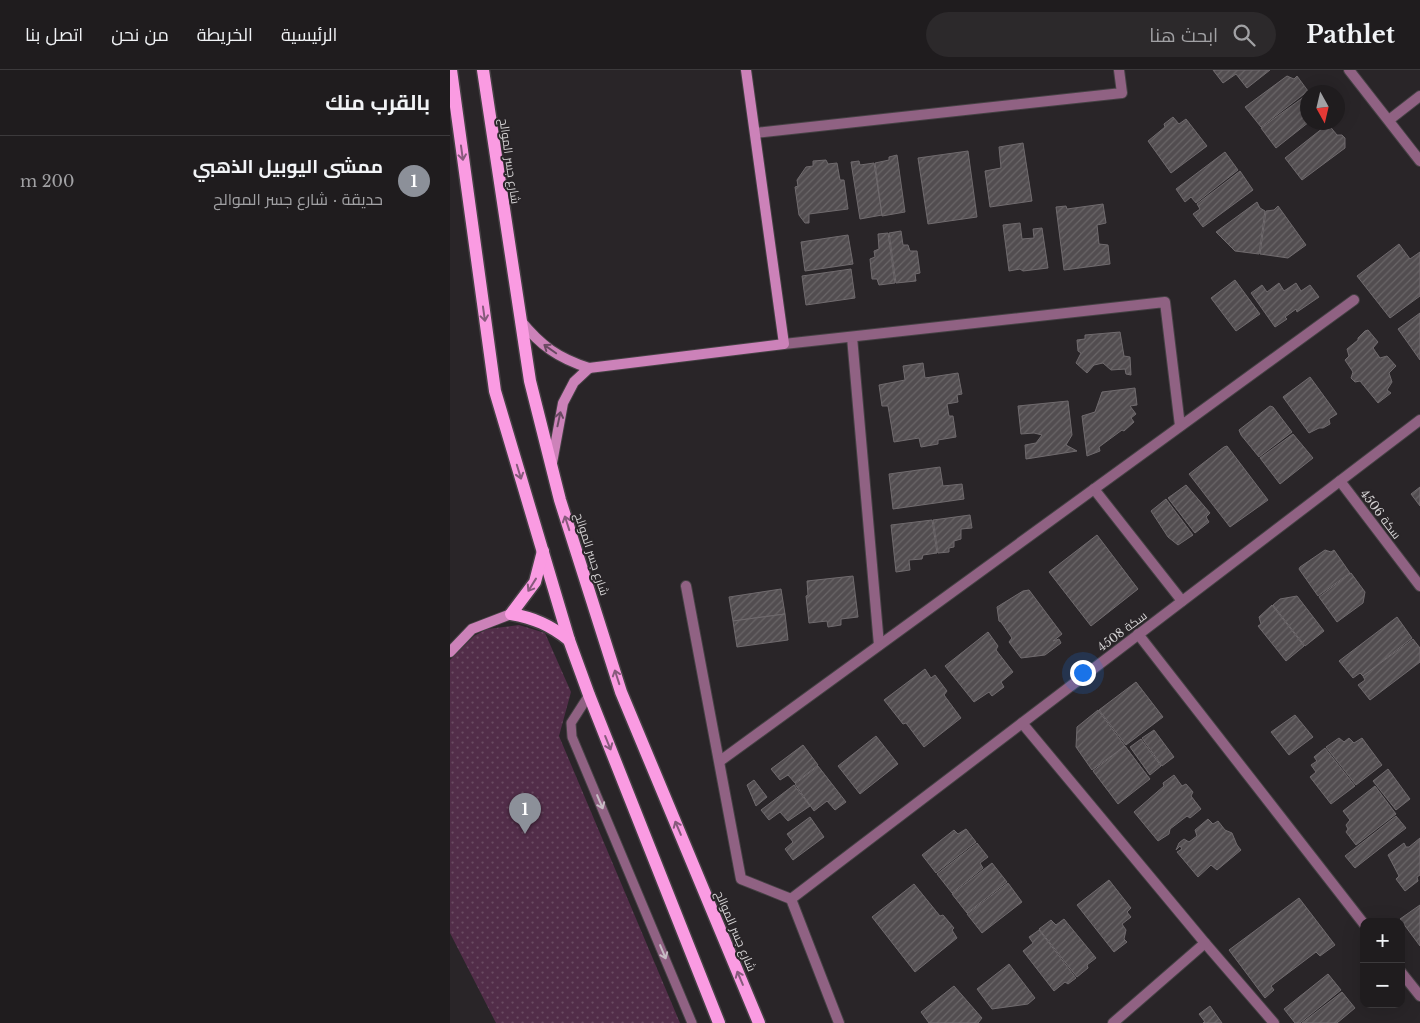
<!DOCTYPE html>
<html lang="ar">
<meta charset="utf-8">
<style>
:root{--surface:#1f1c1e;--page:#2c292b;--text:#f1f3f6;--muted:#a1a1a4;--line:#3c3a3c;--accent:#8c9099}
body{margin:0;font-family:"Libre Baskerville",Cairo,serif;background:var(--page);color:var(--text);direction:rtl}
.controls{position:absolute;right:15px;bottom:15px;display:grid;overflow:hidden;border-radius:10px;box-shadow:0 5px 20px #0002}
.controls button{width:45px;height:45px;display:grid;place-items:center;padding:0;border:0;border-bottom:1px solid var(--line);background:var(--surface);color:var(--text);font:25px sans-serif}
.compass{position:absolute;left:850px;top:15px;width:45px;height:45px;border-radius:50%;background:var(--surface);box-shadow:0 5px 20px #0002;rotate:172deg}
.you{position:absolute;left:632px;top:602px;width:18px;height:18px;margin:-12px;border:4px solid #fff;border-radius:50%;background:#1a73e8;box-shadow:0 0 0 8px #1a73e833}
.badge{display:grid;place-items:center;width:32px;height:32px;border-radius:50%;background:var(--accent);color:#fff;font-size:16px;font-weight:700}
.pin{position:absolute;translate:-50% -41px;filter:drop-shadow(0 1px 2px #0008)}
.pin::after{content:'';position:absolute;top:26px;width:18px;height:15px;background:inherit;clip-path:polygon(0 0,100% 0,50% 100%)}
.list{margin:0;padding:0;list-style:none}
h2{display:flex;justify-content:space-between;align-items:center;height:65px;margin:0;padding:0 20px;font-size:21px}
h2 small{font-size:16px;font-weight:400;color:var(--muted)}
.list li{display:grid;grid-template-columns:32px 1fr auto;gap:15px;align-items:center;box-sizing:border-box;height:90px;padding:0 20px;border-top:1px solid var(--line)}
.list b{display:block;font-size:19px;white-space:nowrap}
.list p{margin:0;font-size:16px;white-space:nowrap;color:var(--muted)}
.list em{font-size:16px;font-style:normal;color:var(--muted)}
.icon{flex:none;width:28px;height:28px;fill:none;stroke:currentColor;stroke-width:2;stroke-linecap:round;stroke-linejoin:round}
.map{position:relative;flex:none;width:970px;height:953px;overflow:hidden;direction:ltr}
header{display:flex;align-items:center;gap:30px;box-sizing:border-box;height:70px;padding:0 25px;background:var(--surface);border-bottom:1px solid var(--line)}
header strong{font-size:24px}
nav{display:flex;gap:28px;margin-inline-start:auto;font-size:18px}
.search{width:350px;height:45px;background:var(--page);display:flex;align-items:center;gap:12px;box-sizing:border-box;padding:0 18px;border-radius:28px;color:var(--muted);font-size:19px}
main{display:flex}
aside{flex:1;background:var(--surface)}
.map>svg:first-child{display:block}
</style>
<header>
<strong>Pathlet</strong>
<div class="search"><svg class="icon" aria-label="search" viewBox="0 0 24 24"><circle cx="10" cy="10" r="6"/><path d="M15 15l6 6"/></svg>ابحث هنا</div>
<nav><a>الرئيسية</a><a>الخريطة</a><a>من نحن</a><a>اتصل بنا</a></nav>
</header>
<main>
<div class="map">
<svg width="970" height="953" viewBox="0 0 970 953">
<defs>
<pattern id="park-dots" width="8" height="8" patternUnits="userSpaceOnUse" patternTransform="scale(1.25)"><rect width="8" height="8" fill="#522d49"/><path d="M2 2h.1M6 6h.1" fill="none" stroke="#6a4b62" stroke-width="1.8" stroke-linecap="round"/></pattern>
<pattern id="building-hatch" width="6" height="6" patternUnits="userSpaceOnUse" patternTransform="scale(1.25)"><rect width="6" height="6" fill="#524d50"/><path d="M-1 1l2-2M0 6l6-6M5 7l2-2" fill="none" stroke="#6a6668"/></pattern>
</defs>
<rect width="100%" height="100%" fill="#292528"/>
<polygon fill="url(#park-dots)" points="69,555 95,563 121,622 109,666 230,953 46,953 0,863 0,590 24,566 37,559"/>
<g fill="url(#building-hatch)" stroke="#706b6e">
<polygon points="763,0 820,0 797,18 786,4 773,13"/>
<polygon points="837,6 844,9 847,6 858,21 811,57 795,37"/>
<polygon points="858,24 859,52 826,78 811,58"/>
<polygon points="723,47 729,54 736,49 757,76 721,103 698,71 715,57 714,54"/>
<polygon points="878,54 887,65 892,65 895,68 895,78 852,110 835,88"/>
<polygon points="573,73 582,131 540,137 535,101 551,98 549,77"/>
<polygon points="518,81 527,147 478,154 468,88"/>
<polygon points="775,82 788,100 746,133 741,127 735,132 726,119"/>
<polygon points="447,85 455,142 432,146 425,93 439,90 439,87"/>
<polygon points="376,90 378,94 387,93 390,110 394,110 398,139 359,144 359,153 355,153 349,145 345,117 348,116 347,110 356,97 363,96 363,91"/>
<polygon points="409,91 410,95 424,93 432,145 410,149 401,92"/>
<polygon points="790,101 803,120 753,157 743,144 750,139 747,134"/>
<polygon points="807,132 810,138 815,141 809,184 785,181 766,162"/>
<polygon points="653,134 656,153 647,155 649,174 658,175 660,194 614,200 606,137 616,136 617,139"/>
<polygon points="828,136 856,175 838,188 810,184 816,141 824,140"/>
<polygon points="570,153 572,169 584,168 583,159 592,158 598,198 573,201 570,199 559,201 553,155"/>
<polygon points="451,161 453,175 458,175 460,181 467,181 470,203 465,204 466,211 446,213 439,163"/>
<polygon points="438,163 445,213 429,215 427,209 422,209 420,189 425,187 424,181 429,179 428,164"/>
<polygon points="398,165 403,194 355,201 351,172"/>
<polygon points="949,174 960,189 970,182 970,226 940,248 907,206"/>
<polygon points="401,199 405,228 356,235 352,206"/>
<polygon points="785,210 810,244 786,261 761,228"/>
<polygon points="829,213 834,221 846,213 851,221 860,215 869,227 847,242 846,239 835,247 837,249 825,257 801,223 812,215 817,222"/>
<polygon points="970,243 970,290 948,259"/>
<polygon points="918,260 928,272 923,278 930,288 937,286 946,296 939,303 942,312 937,320 941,323 928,333 910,311 905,312 901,308 903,302 895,290 899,286 897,279 908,270 908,268 915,261"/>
<polygon points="670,262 674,286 680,287 681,305 676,304 675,299 661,300 653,293 644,295 637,303 626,293 631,283 628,281 627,270 635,269 635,265"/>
<polygon points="473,293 475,308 508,303 512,324 507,325 508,332 497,334 499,346 503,346 506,367 488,370 488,374 471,377 469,368 444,372 438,336 432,336 429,315 455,310 453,296"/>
<polygon points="860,307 887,344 879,349 880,354 873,358 869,358 859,363 833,327"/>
<polygon points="685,318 687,335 680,336 686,344 681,348 684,352 674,361 672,360 649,377 650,381 637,386 632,346 645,342 652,322"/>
<polygon points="618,331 622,365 616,375 627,381 576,389 575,375 586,373 592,365 584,363 571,364 568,336"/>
<polygon points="820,336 823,337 842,362 809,387 791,365 789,360"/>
<polygon points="843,364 863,388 830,414 810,388"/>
<polygon points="777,376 818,430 780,457 739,404 774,377"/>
<polygon points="490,397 493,416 512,414 514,429 443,439 439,404"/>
<polygon points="736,415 760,443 756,447 759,452 745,463 718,428"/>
<polygon points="970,417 970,436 961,424"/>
<polygon points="716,429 743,465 728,475 718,467 701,441"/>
<polygon points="520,445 522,458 511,459 511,469 504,471 504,477 499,478 499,482 488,483 483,450"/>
<polygon points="482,450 487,483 473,485 472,489 459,490 460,500 446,502 441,455"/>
<polygon points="647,465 688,519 641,556 599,502"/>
<polygon points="875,480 881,482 884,480 900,503 868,526 849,499 850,497"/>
<polygon points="901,503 915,522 913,533 887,552 869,527"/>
<polygon points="403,506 408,547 391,549 391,555 378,557 377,551 359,553 356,526 358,525 357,511"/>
<polygon points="331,519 335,544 283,551 279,527"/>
<polygon points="579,520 612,564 603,571 609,569 611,573 595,585 571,588 559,572 562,568 551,552 549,551 547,537 573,521"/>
<polygon points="847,526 874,561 855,576 823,535 830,529"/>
<polygon points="822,535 854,576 836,591 808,556 811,554 809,547"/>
<polygon points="335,544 338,570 287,577 283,551"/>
<polygon points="947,547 962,568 913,606 910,603 903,608 889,591"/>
<polygon points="538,562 548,576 546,580 563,602 551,612 554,617 542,626 539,622 524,632 495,596"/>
<polygon points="963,569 970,578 970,592 920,630 908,615 915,610 913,606"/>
<polygon points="475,599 481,608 485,605 497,621 494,625 511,648 474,677 456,653 453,654 434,630"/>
<polygon points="686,612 713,647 676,675 649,640"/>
<polygon points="648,640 675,676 642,700 626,677 627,657"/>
<polygon points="845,645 863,667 839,685 821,662"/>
<polygon points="704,660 724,687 712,696 692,668"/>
<polygon points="426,666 448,694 410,724 388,696"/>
<polygon points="889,668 894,672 899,668 904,673 912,668 932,695 906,715 876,677"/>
<polygon points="691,669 711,696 700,705 680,677"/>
<polygon points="353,675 368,695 345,713 338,705 330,710 321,699"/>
<polygon points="675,676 700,709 668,734 643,701"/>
<polygon points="875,678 905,716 881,734 860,707 866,702 861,695 867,691 864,687"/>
<polygon points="368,696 396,732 385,740 377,731 364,741 345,714"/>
<polygon points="938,699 960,729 946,740 923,711"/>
<polygon points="724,705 732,716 736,714 743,722 741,726 751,739 740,748 737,746 720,759 719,764 708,771 684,742 714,716 713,713"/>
<polygon points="304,710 317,727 306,736 297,715"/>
<polygon points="344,715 360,736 338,751 330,742 319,750 311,740"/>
<polygon points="925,716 946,744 906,775 896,762 898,759 896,755 900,750 893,741"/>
<polygon points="946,746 956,758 905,798 895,786"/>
<polygon points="360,747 374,767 343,790 335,779 343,772 337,764"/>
<polygon points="758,749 763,754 768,751 775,760 782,763 787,775 791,780 767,800 761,795 748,807 727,782 732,779 730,776 726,780 729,773 734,769 739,772 747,766 745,760"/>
<polygon points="516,759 526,772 486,803 472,785 504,760 508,764"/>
<polygon points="970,768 970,805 967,807 968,811 955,821 946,809 949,806 938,785 954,773 956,777 959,777"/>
<polygon points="527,773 538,787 530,793 533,798 502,823 487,804"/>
<polygon points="542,793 557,812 517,843 502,824"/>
<polygon points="659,810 681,838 677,842 681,847 672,854 676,860 674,869 677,872 664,882 627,835"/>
<polygon points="558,813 572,832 532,863 517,844"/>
<polygon points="464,814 490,846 493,845 504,858 502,860 507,868 465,902 422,847"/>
<polygon points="849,828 885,875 870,886 866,882 821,916 824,920 815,928 779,880"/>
<polygon points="970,835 970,876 950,849"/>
<polygon points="614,849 646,888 637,895 638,898 627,907 589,859 601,850 606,855"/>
<polygon points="589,860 626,908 618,914 615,912 604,921 573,881 583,873 579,867"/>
<polygon points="559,894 585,928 578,934 542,939 527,919"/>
<polygon points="878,904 891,920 850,953 845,953 834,939"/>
<polygon points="504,916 532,948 528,953 479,953 471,942"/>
<polygon points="892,922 905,938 887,953 852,953"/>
<polygon points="760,936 772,953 753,953 755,952 749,944"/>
</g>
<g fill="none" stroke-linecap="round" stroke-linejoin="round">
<defs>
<polyline id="lane" points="139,625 121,653 122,667 242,953"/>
<g id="street">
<polyline points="899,0 970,91"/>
<polyline points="939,50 970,26"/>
<polyline points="305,63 672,23 669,0"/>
<polyline points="402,267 429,575"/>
<polyline points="334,274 715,232 730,356"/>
<polyline points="890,411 970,516"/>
<polyline points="644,419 732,531"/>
<polyline points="236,516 291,809 341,829 389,953"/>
<polyline points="688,564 914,854"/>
<polyline points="572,653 755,873 824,953"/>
<polyline points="270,691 904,230"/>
<polyline points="341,829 970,350"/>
<polyline points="951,902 970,926"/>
<polyline points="663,953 755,873"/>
</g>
<g id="secondary">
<path d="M70,250c21,26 38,38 69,48l195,-24 -38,-274"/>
<polyline points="102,393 113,333 124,312 139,298"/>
<polyline points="0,582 22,559 61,544"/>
</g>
<g id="primary">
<polyline points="1,0 45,321 119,570 139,625 269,953"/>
<polyline points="33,0 80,311 110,430 171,622 309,953"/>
<path d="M93,481l-8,31 -24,32c23,4 39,11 58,26"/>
</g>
</defs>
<use href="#lane" stroke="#454144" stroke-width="11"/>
<use href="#street" stroke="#454144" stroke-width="12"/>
<use href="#secondary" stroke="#454144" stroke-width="12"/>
<use href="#primary" stroke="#454144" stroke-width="15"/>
<use href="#lane" stroke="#906283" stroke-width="9"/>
<use href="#street" stroke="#906283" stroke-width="10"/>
<use href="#secondary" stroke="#cc82b9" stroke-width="10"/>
<use href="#primary" stroke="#fa9be2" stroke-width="12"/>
</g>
<defs><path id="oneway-shaft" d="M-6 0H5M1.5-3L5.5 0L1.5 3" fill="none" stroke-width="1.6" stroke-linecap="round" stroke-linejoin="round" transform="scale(1.25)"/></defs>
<g stroke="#875a7c">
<use href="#oneway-shaft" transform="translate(12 83) rotate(82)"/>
<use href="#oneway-shaft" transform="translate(34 244) rotate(82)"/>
<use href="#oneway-shaft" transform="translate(69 402) rotate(73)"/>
<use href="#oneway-shaft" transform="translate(117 453) rotate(-108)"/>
<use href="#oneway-shaft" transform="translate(82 515) rotate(122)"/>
<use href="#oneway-shaft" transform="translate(167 607) rotate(-108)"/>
<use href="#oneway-shaft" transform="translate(158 673) rotate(68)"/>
<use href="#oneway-shaft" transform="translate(228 758) rotate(-113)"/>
<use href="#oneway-shaft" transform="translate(290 908) rotate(-113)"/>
</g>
<g stroke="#6a4a62">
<use href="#oneway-shaft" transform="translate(100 279) rotate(-145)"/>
<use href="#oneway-shaft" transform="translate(109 349) rotate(-78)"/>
</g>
<g stroke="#c7bcc4">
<use href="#oneway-shaft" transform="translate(150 732) rotate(67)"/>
<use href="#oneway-shaft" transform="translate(213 882) rotate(67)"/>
</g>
<g text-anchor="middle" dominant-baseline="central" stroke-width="4" stroke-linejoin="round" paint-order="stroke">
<g font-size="12" fill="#d5d3d4" stroke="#292528">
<text transform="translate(60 91) rotate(82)">شارع جسر الموالح</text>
<text transform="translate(931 444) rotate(53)">سكة 4506</text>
<text transform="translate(142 484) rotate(72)">شارع جسر الموالح</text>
<text transform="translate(672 561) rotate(-37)">سكة 4508</text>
<text transform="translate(286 861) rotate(67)">شارع جسر الموالح</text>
</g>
</g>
</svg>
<div class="controls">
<button>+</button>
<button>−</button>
</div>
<svg class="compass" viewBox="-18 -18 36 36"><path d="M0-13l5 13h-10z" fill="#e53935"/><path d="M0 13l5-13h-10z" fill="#a1a1a4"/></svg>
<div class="you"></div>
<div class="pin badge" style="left:75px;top:764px">1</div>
</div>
<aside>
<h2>بالقرب منك<small></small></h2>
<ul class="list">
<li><span class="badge">1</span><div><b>ممشى اليوبيل الذهبي</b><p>حديقة · شارع جسر الموالح</p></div><em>200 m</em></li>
</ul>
</aside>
</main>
